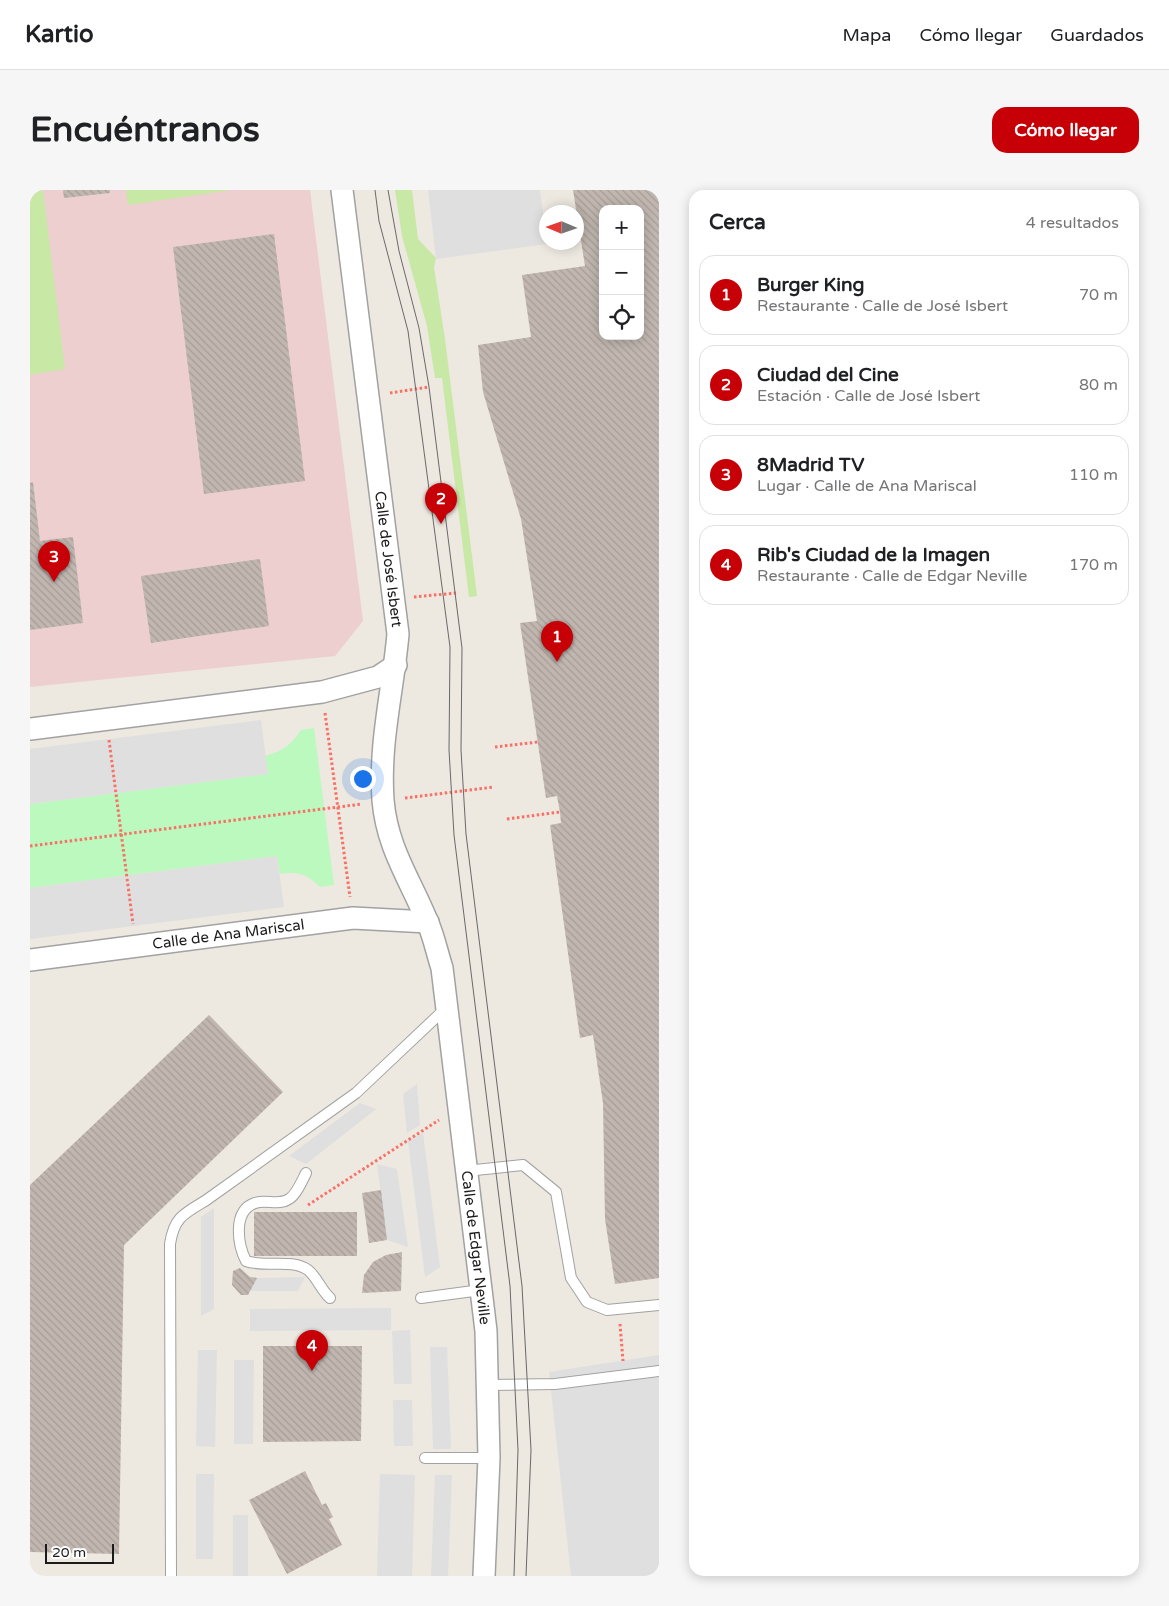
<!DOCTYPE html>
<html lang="es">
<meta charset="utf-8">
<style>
:root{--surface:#fff;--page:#f6f6f6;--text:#202124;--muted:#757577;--line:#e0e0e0;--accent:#c60006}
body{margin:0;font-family:"Varela Round",sans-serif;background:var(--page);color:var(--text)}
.controls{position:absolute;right:15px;top:15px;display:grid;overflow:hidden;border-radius:10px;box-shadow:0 2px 12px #0003}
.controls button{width:45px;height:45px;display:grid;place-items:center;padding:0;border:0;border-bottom:1px solid var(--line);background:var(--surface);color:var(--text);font:25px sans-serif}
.compass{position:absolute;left:509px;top:15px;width:45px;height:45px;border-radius:50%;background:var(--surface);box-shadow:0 2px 12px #0003;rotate:272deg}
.scale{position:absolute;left:15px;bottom:12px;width:69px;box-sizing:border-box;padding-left:5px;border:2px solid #1b1b1b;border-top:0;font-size:14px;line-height:18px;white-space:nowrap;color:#1b1b1b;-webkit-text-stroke:4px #fff;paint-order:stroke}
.you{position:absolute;left:332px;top:588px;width:18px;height:18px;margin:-12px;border:4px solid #fff;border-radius:50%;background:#1a73e8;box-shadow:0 0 0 8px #1a73e833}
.badge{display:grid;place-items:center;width:32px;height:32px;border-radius:50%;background:var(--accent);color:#fff;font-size:16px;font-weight:700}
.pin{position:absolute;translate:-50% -41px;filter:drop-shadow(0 1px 2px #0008)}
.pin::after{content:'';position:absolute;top:26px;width:18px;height:15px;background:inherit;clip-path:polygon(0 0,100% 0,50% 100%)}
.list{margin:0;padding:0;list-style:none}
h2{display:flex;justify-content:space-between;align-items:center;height:65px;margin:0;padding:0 20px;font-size:21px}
h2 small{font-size:16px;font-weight:400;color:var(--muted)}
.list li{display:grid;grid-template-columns:32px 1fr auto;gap:15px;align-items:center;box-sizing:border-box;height:80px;margin:0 10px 10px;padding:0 10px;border:1px solid var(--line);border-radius:15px}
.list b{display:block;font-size:19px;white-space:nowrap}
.list p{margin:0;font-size:16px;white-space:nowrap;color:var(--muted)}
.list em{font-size:16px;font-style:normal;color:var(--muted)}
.icon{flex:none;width:28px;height:28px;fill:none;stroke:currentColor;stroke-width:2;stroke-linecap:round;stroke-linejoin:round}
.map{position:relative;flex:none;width:629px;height:1386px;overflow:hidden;border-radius:15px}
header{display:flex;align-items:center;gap:30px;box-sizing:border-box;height:70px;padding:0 25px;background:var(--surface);border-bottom:1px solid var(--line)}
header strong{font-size:24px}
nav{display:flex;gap:28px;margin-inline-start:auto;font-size:18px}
.intro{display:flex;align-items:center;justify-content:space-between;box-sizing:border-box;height:120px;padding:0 30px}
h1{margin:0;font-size:35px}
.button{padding:12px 22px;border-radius:15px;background:var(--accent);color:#fff;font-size:18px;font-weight:700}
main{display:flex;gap:30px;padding:0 30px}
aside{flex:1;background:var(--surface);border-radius:15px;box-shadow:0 2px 12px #0003}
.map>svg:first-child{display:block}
</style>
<header>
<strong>Kartio</strong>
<nav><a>Mapa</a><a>Cómo llegar</a><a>Guardados</a></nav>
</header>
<div class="intro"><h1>Encuéntranos</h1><a class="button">Cómo llegar</a></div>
<main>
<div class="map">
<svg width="629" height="1386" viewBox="0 0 629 1386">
<defs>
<pattern id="building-back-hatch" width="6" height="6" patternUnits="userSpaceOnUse" patternTransform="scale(1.25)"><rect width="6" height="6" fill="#c1b7b0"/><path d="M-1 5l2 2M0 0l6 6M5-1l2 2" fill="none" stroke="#a59d97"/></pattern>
</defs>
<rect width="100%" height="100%" fill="#ede8e0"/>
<polygon fill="#eecfcf" points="0,0 280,0 333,431 305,466 0,497"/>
<g fill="#c8e8a5">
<polygon points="0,0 13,0 35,179 0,185"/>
<polygon points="96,0 202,0 98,15"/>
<polygon points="365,0 382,0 388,49 406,68 404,77 415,149 447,406 439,407 412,188 405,188 397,136 372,46"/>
</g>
<path fill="#bbf9bf" d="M284,538l20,157 -14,2c-13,-13 -22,-16 -40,-13l-3,-18 -247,32v-84l238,-30 -3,-18c18,-5 26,-11 36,-26z"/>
<g fill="#dfdfdf">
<polygon points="398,0 510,0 517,54 406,69"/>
<polygon points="231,530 238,584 0,614 0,559"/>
<polygon points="247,666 254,717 0,749 0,698"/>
<polygon points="387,894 390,935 377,943 373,904"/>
<polygon points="330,913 346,919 276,974 259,966"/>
<polygon points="393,943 410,1077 395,1087 378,951"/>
<polygon points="347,974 367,979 378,1057 357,1050"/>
<polygon points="184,1018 184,1119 171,1126 171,1027"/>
<polygon points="275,1087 268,1101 219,1101 227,1088"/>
<polygon points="361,1118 361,1140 220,1141 220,1119"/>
<polygon points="380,1140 382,1194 364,1194 362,1141"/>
<polygon points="400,1157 417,1157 421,1259 403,1259"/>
<polygon points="168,1160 187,1160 185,1257 166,1256"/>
<polygon points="629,1165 629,1386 541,1386 519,1182"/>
<polygon points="204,1170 224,1170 223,1254 204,1254"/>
<polygon points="363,1210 382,1210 383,1256 364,1256"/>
<polygon points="166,1284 184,1284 183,1369 166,1369"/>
<polygon points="350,1284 385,1285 382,1386 347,1386"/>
<polygon points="405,1285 422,1285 418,1386 401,1386"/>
<rect x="203" y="1325" width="15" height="61"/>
</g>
<g fill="url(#building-back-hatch)" fill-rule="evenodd">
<polygon points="33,0 80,0 80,3 34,8"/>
<path d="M543,0h86v1088l-44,6 -10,-65 -2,-116 -10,-68 -13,3 -30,-213 11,-2 -1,-11 -3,-16 -11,2 -26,-175 17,-2 -16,-102 -38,-127 -5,-47 53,-8 -9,-62 63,-9zM573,19h37v127h-37z"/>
<polygon points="244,44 275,291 174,304 143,57"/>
<polygon points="3,292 10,351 43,347 53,433 0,440 0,293"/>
<polygon points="230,369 239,436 121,453 111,386"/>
<polygon points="179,825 253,902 94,1055 89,1364 0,1362 0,995"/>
<polygon points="351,1000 357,1050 339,1053 332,1003"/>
<rect x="224" y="1022" width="103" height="44"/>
<polygon points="372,1062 371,1101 332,1103 334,1085 343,1072 356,1065"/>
<polygon points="210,1078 220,1087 227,1088 218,1105 211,1105 202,1095 203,1081"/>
<polygon points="233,1156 332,1156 331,1251 233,1252"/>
<polygon points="275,1281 292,1315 296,1313 303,1327 299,1329 312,1355 257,1384 219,1310"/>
</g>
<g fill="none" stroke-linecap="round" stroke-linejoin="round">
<defs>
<g id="lane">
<polyline points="436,981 493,975 526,1002 541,1088 557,1112 577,1120 629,1115"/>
<path d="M276,983c-4,8 -10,22 -17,26 -10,7 -23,0 -34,4 -23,8 -17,42 -9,58 19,7 46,-3 62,9 9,7 13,20 22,28"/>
<polyline points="391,1108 451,1100"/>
<polyline points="457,1195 525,1194 629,1181"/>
<polyline points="395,1268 459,1268"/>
<path d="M141,1386l-1,-332c4,-26 13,-30 35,-43l151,-108 90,-85"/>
</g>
<g id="street">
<path id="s1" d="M312,0l56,444c-5,57 -19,108 -15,166 4,48 27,79 44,121 7,15 10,32 15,47l44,363 3,127 -5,118"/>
<polyline points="0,539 292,502 348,487 366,475"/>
<path id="s2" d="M0,770l323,-42 75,4"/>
</g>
</defs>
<use href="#lane" stroke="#a2a2a2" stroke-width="12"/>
<use href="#street" stroke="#a2a2a2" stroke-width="24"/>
<g stroke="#f97065" stroke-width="3" stroke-dasharray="2.5 2.5" stroke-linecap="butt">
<polyline points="360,203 399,197"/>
<polyline points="384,407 426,403"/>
<polyline points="295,523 320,707"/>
<polyline points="79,550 103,734"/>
<polyline points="465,557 508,552"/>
<polyline points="375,608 464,597"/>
<polyline points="477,629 530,622"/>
<polyline points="0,656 332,614"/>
<polyline points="278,1015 409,930"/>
<polyline points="590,1134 593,1171"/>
</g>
<use href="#lane" stroke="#fff" stroke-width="10"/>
<use href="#street" stroke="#fff" stroke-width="21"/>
<g stroke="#696969" stroke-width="1">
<polyline points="345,0 349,31 378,141 420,457 419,560 424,645 480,1096 488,1260 484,1386"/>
<polyline points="358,0 369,61 389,138 399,197 432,458 431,560 436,644 492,1096 501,1260 496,1386"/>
</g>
</g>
<g text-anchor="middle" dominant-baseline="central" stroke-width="4" stroke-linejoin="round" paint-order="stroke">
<g font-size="15" fill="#1b1b1b" stroke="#fff">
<text stroke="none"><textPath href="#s1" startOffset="372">Calle de José Isbert</textPath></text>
<text stroke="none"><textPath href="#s2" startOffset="200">Calle de Ana Mariscal</textPath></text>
<text stroke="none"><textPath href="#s1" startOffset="1075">Calle de Edgar Neville</textPath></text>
</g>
</g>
</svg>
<div class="controls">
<button>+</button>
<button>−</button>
<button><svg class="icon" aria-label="locate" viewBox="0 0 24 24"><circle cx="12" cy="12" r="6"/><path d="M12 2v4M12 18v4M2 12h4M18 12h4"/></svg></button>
</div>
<svg class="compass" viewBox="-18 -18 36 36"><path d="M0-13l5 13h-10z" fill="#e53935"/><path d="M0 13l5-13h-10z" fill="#757577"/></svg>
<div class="scale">20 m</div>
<div class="you"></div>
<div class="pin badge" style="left:527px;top:472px">1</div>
<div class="pin badge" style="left:411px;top:334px">2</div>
<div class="pin badge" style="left:24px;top:392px">3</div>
<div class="pin badge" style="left:282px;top:1181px">4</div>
</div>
<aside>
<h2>Cerca<small>4 resultados</small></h2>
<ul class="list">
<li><span class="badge">1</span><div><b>Burger King</b><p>Restaurante · Calle de José Isbert</p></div><em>70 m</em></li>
<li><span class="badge">2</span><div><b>Ciudad del Cine</b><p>Estación · Calle de José Isbert</p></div><em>80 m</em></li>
<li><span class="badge">3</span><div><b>8Madrid TV</b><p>Lugar · Calle de Ana Mariscal</p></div><em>110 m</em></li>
<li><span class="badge">4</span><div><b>Rib's Ciudad de la Imagen</b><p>Restaurante · Calle de Edgar Neville</p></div><em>170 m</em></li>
</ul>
</aside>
</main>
